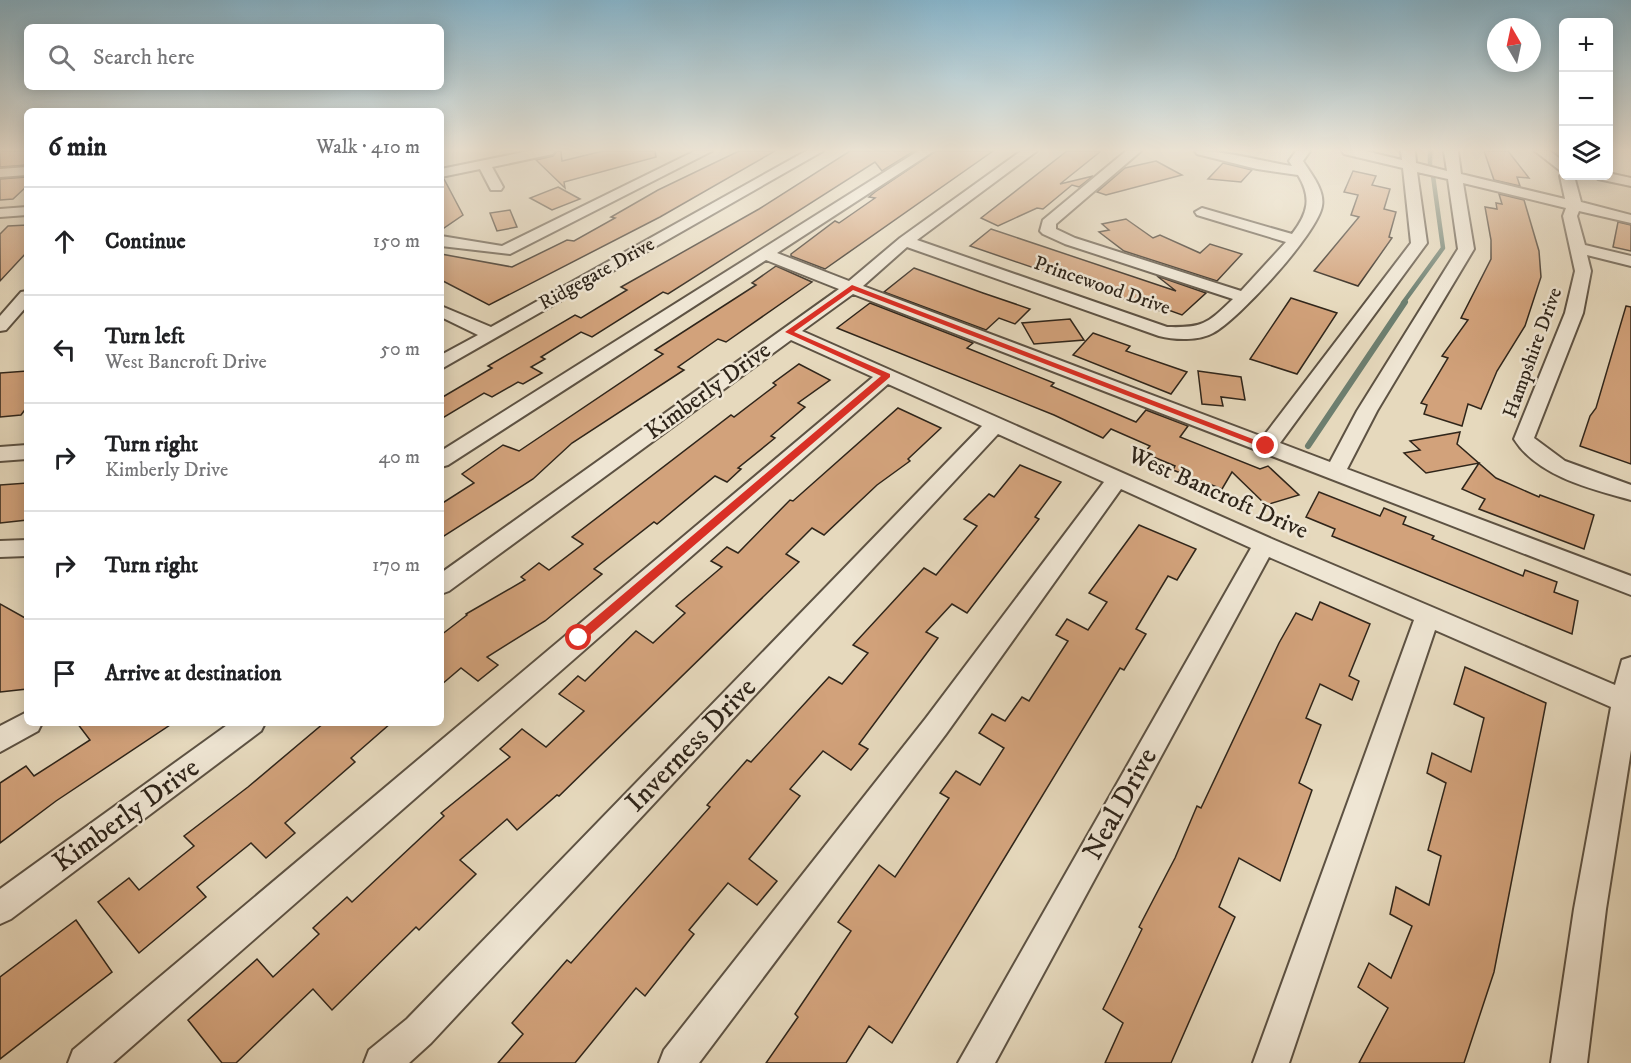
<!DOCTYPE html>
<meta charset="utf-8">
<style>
:root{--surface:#fff;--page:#f2f2f2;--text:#202124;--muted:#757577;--line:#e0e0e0}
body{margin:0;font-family:"IM FELL DW Pica",serif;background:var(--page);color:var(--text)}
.controls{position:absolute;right:18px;top:18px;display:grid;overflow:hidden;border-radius:9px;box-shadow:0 3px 15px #0003}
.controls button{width:54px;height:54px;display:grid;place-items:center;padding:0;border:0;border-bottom:2px solid var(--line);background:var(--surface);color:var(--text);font:30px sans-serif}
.compass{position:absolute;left:1487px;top:18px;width:54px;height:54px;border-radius:50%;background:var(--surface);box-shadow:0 3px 15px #0003;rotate:351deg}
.stop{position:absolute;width:18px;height:18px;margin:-14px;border:4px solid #d93025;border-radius:50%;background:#fff}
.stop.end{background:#d93025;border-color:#fff;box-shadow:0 2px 6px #0008}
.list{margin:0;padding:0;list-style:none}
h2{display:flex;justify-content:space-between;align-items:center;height:78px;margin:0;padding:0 24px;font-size:26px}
h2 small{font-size:20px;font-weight:400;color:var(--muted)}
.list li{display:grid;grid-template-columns:39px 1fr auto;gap:18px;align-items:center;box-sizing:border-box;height:108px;padding:0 24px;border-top:2px solid var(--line)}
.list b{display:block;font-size:22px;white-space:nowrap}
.list p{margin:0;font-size:20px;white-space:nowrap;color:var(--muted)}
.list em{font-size:20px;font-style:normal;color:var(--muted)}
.icon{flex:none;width:33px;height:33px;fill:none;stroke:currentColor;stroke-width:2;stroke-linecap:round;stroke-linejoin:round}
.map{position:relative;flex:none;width:1631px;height:1063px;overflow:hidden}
.search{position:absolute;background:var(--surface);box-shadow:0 3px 15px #0003;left:24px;top:24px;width:420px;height:66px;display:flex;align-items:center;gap:15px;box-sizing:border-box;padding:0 21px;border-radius:9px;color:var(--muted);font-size:22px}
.panel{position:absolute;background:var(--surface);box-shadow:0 3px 15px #0003;left:24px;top:108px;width:420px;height:618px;border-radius:9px}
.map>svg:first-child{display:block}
</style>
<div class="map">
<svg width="1631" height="1063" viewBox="0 0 1631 1063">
<rect width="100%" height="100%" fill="#e6d9bd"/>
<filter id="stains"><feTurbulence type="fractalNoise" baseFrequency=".00333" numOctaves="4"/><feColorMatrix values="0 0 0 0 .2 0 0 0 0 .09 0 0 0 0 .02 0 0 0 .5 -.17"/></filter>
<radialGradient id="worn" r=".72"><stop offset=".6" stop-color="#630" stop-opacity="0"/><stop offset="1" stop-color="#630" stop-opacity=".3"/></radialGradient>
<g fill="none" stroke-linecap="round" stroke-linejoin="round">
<g stroke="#6d7f70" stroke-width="4.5">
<polyline points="1430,151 1430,165"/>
<polyline points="1403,303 1443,248 1433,176"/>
</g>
<polyline stroke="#6d7f70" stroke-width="6" points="1308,446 1405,302"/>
</g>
<g fill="#d2a27b" stroke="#2f251a" stroke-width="1.5">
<polygon points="0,151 27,151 27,165 0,167"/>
<polygon points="557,151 561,151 562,161 603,151 655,151 656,157 564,182 565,188 536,160 553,156"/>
<polygon points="739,151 775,151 660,217 489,305 441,280 441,254 512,267 567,240 574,241 615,218 611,217 658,190"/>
<polygon points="850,151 914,151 882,171 875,162 668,294 663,292 592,337 581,332 541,357 545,359 531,367 542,373 523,384 518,382 492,397 484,393 441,419 441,398 492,368 488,366 575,315 581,318 627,290 621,287 759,209"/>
<polygon points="936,151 993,151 825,269 791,256 791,254 835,221 839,223 875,198 869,197 875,192"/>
<polygon points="1067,151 1101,151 1060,184 1093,176 1079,187 1072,185 1043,209 1037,208 998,226 981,218"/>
<polygon points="1484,151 1508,151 1529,178 1517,177 1520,186 1494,180"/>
<polygon points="1156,161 1182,175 1106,195 1097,192 1125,168"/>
<polygon points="1223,163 1252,170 1241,182 1208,179"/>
<polygon points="1353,171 1376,176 1372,185 1390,189 1384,209 1396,212 1389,237 1392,238 1358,286 1314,271 1359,217 1351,215 1358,195 1344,192"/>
<polygon points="27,177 27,186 13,199 0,200 0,179"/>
<polygon points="441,179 444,179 463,215 441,230"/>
<polygon points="558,187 580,199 552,210 530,198"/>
<polygon points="1499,194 1524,200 1539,251 1541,277 1525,326 1497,371 1481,409 1468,404 1462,426 1424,414 1427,405 1421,403 1448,358 1442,356 1468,320 1461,318 1491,259 1491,240 1485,207 1497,209 1496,203 1502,204"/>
<polygon points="510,210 517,227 497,231 490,213"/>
<polygon points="1126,219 1153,238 1160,235 1200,253 1210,244 1242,254 1217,281 1124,251 1099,232 1109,230 1102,224"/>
<polygon points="1618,222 1631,225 1631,251 1613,247"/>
<polygon points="27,225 27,252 0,281 0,234 8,226"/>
<polygon points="991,229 1176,291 1157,276 1206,293 1182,315 1163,308 1160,311 970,246"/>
<polygon points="776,266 812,282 726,342 718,339 678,367 684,370 572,443 533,479 441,538 441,504 474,483 462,474 503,445 519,451 663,354 655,350 756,285 752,283"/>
<polygon points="914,268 983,293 1030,309 1015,324 999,318 986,330 884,292"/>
<polygon points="1291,298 1337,313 1297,374 1250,359"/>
<polygon points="870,303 973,343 967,348 1054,383 1051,386 1136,422 1146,410 1188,426 1180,437 1260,469 1268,466 1299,495 1266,505 1232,472 1222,489 1173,470 1175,466 1144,453 1150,446 1111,429 1103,438 1054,415 837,328"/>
<polygon points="1626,306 1631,307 1631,464 1580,446 1590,416 1596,408"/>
<polygon points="1070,319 1084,340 1034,344 1022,323"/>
<polygon points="1093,333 1130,346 1126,351 1187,372 1171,394 1073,355"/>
<polygon points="799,364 830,380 798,403 805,407 771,436 775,438 738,468 741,469 727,482 715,476 657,524 654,522 594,569 602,574 545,621 487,657 498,665 478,681 461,668 441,685 441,635 467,615 466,614 525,580 521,577 539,563 549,570 583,544 572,537 731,415 734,417 776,385 773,383"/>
<polygon points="27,371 27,407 21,415 0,417 0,373"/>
<polygon points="1198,371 1241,377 1245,400 1221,397 1223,406 1202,404"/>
<polygon points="898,408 941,428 908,459 910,461 877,485 824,535 812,528 786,554 799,562 559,796 557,795 517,830 507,819 460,860 476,874 419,930 416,927 332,1010 313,989 236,1063 222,1063 188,1020 257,959 273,977 319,934 313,928 347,897 352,902 444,816 441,813 510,757 500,749 522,729 546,747 584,711 559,694 578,676 585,681 636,631 653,643 685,613 676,606 722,567 711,561 727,547 738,553 790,500 793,501"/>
<polygon points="1460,432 1457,444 1496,478 1539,497 1540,495 1594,515 1584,549 1479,509 1485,499 1462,489 1479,463 1426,473 1404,453 1420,450 1410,441"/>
<polygon points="1020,465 1061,482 1035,517 1039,519 967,613 952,604 926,632 938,638 859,744 868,749 851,770 823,751 790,789 800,796 749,859 777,881 757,905 728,883 689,930 694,934 645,996 636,988 575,1063 498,1063 523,1034 512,1023 567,960 571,963 710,807 707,805 747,760 751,762 829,677 842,684 868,653 853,645 924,568 936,575 977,526 964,519 989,494 994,497"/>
<polygon points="27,483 27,520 0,523 0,485"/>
<polygon points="1319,492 1380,516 1384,508 1406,517 1403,524 1434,536 1432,539 1523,576 1525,570 1557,582 1554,592 1578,601 1572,634 1332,536 1335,529 1306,517"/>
<polygon points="1139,525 1196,549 1177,580 1168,576 1136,629 1146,634 1124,670 1120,668 892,1043 869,1026 846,1063 766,1063 798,1017 795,1014 851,931 838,922 879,865 895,877 949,798 940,793 956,771 980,785 1004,748 979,733 992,714 1005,721 1022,697 1029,701 1068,641 1056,635 1067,619 1088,630 1107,602 1089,593"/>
<polygon points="1320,602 1370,624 1349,676 1359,681 1352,700 1320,684 1306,718 1321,725 1299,783 1312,790 1280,881 1239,858 1219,907 1235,917 1171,1063 1105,1063 1123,1023 1103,1009 1142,929 1139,927 1175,858 1197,806 1201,808 1279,643 1296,613 1312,620"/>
<polygon points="0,604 27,619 27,689 0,692"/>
<polygon points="1465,667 1546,703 1494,972 1464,1063 1359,1063 1388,1008 1358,987 1369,963 1391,978 1412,926 1390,914 1396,887 1429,905 1441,856 1428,850 1446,783 1427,773 1432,753 1471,772 1484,718 1454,704"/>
<polygon points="77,723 173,723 56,801 0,843 0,783 26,766 34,776 90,740"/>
<polygon points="324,723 391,723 351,758 355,762 285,823 295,833 266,858 251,843 197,887 206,897 139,953 98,902 129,878 139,890 194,846 184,836 248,787"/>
<polygon points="76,920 112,972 0,1059 0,977"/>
</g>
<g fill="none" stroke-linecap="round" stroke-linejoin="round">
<defs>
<g id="minor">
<polygon points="529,151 555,151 553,154 492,167 503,187 501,190 491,190 480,169 441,177 441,169"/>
<polygon points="695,151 712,151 510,254 441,246 441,236 502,246"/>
<polygon points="806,151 823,151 441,369 441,355 478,335 441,317 441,306 491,327"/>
<path d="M918,151h16l-157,102 72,28 51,-43 121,-87h16l-120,89 250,87c36,1 40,-3 66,-28l-168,-55 -22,-10 -3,-3 3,-11 83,-69h15l-85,73v5l19,9 166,53 45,-49 -89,-27 -2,-3 7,-4 90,26c16,-21 20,-36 6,-59l-41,-6 -60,-15 -2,-3c33,0 65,10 97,15l-3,-5 7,-10h14l-7,10c8,13 22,29 19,45 -4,27 -84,114 -109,127 -14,8 -39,7 -54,3l-252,-89 -44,39 400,151 148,-194 -8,-75 -59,-14 -2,-3h23l37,9 -1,-9h14l1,12 31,8 -3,-20h14l3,23 104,25 -5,-23 3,-3 -28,-22h15l14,11v14h10l7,26 50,13v8l-52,-12 -2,5 8,29 46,11v10l-44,-11 4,16 -8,42 -49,125 31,23 66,24v15c-40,-11 -94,-24 -117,-61l51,-126 10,-42 -12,-55 3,-8 -103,-25 11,66 -97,162 -30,58 284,107v19l-778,-301 -51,37 470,208 343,146 7,-25 9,-3v93l-25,159 -19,154h-36l23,-154 37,-202 -176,-77 -146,433h-36l161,-443 -145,-63 -274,506h-37l293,-515 -130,-59 -175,245 -247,329h-40l5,-13 262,-332 178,-236 -106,-48 -567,609 -22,20h-45l5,-13 38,-31 575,-593 -94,-42 -775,679h-45l5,-13 800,-673 -82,-37 -342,251 -8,3v-21l398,-284 -73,-29 -318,205 -7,2v-16zM1417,172l31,7 10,70 -101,162 -27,51 -50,-19 147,-200z"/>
<polygon points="27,167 27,175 0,177 0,169"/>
<polygon points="1608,173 1631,178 1631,186 1598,179 1596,176 1608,176"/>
<polygon points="27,207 27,215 0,217 0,209"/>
<polygon points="27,291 27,306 6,330 0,331 0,316 21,292"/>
<polygon points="27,445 27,459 0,461 0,447"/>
<polygon points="27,540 27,556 0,557 0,541"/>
<polygon points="27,712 27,723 42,723 38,731 0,752 0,726"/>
<polygon points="230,723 265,723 261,731 11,919 0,924 0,889"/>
</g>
</defs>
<use href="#minor" stroke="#5d5243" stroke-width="4"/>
<use href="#minor" fill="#efe6d4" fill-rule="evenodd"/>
</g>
<linearGradient id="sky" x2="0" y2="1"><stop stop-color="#87b7cf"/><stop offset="0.5" stop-color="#f4eee1"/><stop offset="1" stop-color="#f4eee1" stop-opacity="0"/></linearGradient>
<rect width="1631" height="300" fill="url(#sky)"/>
<polygon fill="#d93025" points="852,285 1271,446 1263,448 853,290 794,332 890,374 890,377 583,641 575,641 575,635 881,376 785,332"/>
<g text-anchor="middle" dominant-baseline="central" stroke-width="5" stroke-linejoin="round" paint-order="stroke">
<g font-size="20" fill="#2f251a" stroke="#efe6d4">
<text transform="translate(597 274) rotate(-29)">Ridgegate Drive</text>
<text transform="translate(1102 286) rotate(19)">Princewood Drive</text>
<text transform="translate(1533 353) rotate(-70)">Hampshire Drive</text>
</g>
<g font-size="24" fill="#2f251a" stroke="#efe6d4">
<text transform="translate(708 391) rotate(-36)">Kimberly Drive</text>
<text transform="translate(1218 493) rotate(24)">West Bancroft Drive</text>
</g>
<g font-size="28" fill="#2f251a" stroke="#efe6d4">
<text transform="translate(691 745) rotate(-46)">Inverness Drive</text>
<text transform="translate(1120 804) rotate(-61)">Neal Drive</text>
<text transform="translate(126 815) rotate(-36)">Kimberly Drive</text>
</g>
</g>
<rect width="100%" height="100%" filter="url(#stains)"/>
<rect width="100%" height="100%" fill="url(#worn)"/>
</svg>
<div class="controls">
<button>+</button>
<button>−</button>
<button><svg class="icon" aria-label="layers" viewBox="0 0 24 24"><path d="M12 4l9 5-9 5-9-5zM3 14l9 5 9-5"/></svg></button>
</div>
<svg class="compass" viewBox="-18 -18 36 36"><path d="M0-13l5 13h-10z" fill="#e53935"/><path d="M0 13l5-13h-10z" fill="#757577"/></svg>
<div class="stop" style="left:579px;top:638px"></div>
<div class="stop end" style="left:1266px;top:446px"></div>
<div class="search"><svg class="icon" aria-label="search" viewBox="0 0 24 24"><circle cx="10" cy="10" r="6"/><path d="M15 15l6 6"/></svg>Search here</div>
<section class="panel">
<h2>6 min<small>Walk · 410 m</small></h2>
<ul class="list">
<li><svg class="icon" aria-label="ahead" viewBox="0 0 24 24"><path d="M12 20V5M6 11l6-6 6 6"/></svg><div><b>Continue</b></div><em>150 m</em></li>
<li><svg class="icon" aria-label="left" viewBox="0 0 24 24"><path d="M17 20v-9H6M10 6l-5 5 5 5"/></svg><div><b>Turn left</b><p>West Bancroft Drive</p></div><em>50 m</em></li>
<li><svg class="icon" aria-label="right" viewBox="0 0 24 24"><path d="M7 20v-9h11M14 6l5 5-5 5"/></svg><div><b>Turn right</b><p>Kimberly Drive</p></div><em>40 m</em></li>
<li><svg class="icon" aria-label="right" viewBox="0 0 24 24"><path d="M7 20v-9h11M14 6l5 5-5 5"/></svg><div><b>Turn right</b></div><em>170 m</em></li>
<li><svg class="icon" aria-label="arrive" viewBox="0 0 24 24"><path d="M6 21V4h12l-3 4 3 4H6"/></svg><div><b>Arrive at destination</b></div></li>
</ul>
</section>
</div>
